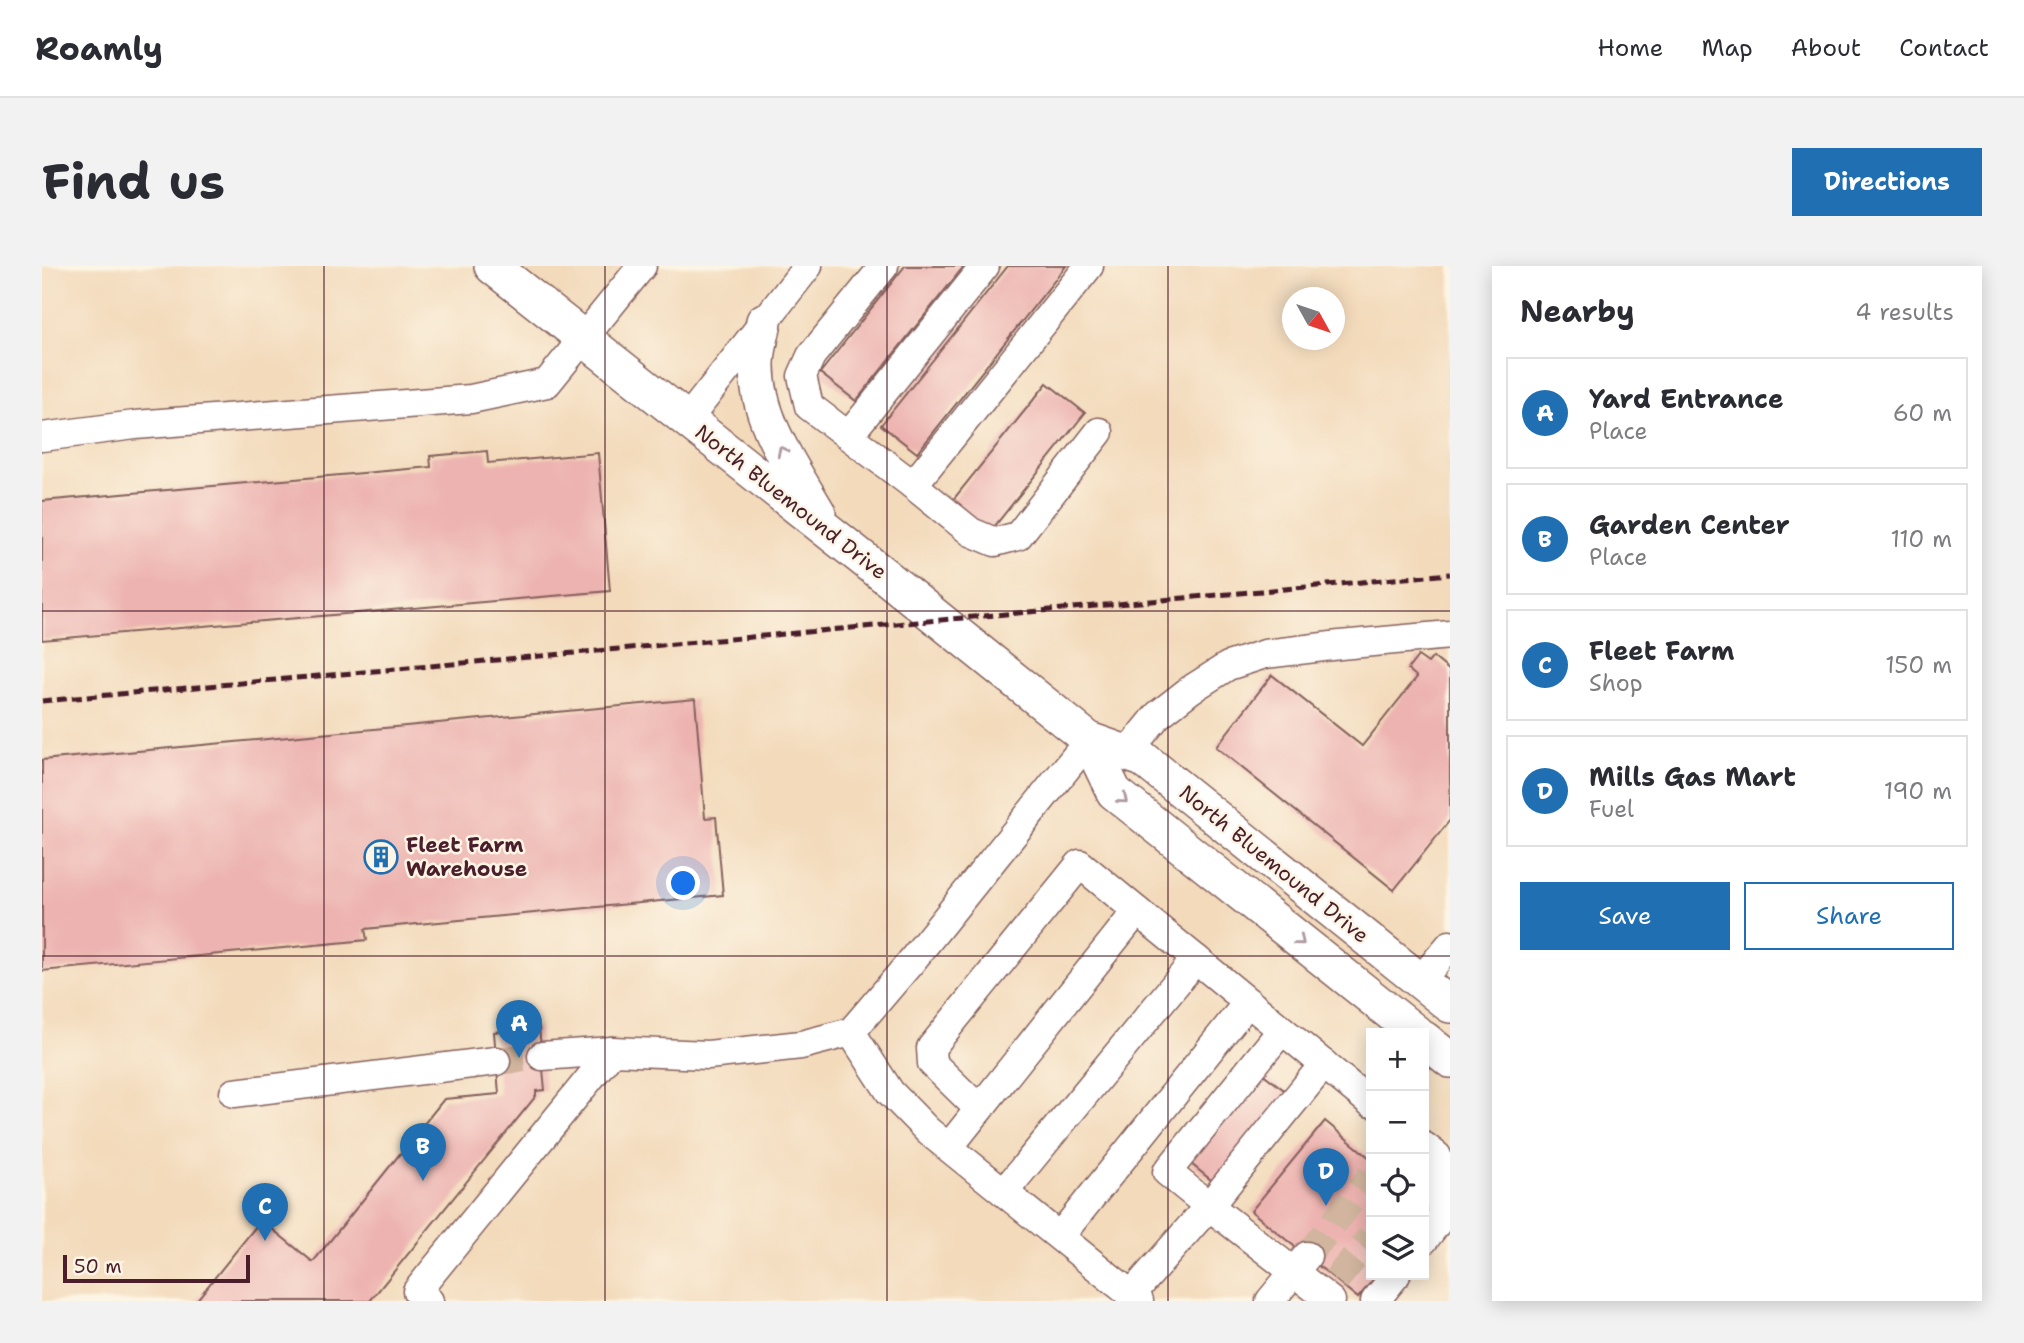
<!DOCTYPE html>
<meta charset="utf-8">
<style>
:root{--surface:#fff;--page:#f2f2f3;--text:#2b2b33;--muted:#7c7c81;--line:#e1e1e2;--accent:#1f6fb2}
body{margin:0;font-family:"Shantell Sans",sans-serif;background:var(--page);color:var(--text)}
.controls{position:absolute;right:21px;bottom:21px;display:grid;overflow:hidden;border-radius:0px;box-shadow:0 4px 18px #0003}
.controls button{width:63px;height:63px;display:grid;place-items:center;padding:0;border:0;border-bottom:2px solid var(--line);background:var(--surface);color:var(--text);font:35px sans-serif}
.compass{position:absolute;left:1240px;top:21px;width:63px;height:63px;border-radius:50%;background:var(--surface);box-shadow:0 4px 18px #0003;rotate:130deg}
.scale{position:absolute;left:21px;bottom:18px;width:187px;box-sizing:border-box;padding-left:7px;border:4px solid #4a1f2b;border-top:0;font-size:19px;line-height:24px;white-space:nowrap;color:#4a1f2b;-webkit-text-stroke:5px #fcf5e5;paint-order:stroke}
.you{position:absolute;left:642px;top:618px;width:24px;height:24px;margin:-18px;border:5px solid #fff;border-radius:50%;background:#1a73e8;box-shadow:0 0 0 10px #1a73e833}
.badge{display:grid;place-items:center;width:46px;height:46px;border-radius:50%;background:var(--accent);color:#fff;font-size:23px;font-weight:700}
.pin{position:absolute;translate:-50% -58px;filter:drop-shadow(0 2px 4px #0008)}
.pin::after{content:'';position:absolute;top:37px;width:24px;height:21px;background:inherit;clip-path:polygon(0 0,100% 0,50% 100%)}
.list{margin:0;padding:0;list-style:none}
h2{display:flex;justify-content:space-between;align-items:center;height:91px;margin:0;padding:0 28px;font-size:30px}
h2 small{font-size:23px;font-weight:400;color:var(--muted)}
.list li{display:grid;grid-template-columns:46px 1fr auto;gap:21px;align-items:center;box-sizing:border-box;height:112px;margin:0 14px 14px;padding:0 14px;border:2px solid var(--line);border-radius:0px}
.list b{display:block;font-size:26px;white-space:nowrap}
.list p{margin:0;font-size:23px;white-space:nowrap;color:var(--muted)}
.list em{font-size:23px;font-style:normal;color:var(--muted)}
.actions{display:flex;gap:14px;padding:21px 28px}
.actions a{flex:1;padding:16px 0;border:2px solid var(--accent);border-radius:0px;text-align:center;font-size:24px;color:var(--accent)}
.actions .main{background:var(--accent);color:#fff}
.icon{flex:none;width:38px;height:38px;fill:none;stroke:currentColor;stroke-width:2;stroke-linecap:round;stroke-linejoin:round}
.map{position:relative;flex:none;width:1408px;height:1035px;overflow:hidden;border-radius:0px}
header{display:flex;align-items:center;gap:42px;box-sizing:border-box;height:98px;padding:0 35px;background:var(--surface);border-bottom:2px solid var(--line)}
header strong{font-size:33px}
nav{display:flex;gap:38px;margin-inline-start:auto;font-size:24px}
.intro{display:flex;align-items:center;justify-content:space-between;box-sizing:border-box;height:168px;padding:0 42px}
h1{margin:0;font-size:49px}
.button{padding:18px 32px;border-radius:0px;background:var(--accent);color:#fff;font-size:24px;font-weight:700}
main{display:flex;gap:42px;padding:0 42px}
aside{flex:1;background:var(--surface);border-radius:0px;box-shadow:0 4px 18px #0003}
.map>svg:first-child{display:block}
</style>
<header>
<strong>Roamly</strong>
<nav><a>Home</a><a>Map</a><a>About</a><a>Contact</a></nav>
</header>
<div class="intro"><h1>Find us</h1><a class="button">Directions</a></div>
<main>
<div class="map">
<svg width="1408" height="1035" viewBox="0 0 1408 1035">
<rect width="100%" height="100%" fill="#fcf5e5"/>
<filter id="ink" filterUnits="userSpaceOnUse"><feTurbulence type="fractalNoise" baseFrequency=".0143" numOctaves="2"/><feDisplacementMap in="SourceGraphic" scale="14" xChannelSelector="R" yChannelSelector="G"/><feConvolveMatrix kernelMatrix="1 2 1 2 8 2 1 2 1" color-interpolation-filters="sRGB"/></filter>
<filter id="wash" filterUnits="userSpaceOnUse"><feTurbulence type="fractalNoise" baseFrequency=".00686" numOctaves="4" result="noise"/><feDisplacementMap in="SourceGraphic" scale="28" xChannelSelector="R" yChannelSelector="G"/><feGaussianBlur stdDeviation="1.57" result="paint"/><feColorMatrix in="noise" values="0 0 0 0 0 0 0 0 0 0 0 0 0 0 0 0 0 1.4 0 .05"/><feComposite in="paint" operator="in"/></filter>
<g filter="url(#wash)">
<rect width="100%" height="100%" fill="#f3dabb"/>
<g id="blocks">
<g fill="#edb3b0">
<polygon points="863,0 922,0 814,135 778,107"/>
<polygon points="966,0 1024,0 875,187 839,159"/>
<polygon points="1005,117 1043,147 948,266 910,235"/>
<polygon points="445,185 446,197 556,187 568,325 0,374 0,235 389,201 388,190"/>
<polygon points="1376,390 1386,397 1391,391 1408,405 1408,554 1352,624 1174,481 1230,409 1320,480 1375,411 1366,403"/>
<polygon points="653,433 663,552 674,551 681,629 323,663 325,674 0,705 0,494"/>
<polygon points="497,761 503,824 494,825 494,830 328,1035 154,1035 219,954 271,996 402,833 457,828 452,766"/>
<polygon points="1220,807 1246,827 1174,918 1148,897"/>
<polygon points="1283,855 1329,893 1329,1009 1335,1009 1316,1032 1209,945"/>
</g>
</g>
</g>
<g filter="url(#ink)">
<use href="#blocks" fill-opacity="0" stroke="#85605d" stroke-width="2"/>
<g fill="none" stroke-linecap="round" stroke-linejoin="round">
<g stroke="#d1b59e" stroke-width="28" stroke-dasharray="28 14" stroke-linecap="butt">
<polyline points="454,795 500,790"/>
<polyline points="1265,990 1329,910"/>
<polyline points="1294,1014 1329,971"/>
</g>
<defs>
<g id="minor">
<polyline points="842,0 769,90 760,110 767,140 871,219 1047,0"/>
<polyline points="645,154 766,0"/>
<polyline points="807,169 943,0"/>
<polyline points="0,171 93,159 429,133 505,117 600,0"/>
<polyline points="871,219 929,266 953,276 976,270 1057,166"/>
<polyline points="1085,487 1116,449 1148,424 1186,400 1223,388 1298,379 1408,369"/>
<polyline points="1154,693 1206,736"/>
<polyline points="1378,715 1408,679"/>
<polyline points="1240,764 1125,906 1167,940 1282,798"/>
<polyline points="809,766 848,826 886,865 1097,1035"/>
<polyline points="500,790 570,785 666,789 759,779 809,766 868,697 1047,474"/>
<polyline points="192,827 454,795"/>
<polyline points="937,843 890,797 889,782 1038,598 1095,645"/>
<polyline points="1382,880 1395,890 1400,950 1382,974"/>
<polyline points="907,881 1095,645 1154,693 962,926"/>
<polyline points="1018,970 1206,736 1329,837"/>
<polyline points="1089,1029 1167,940 1289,1035"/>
<polyline points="387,1035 375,1025 570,785"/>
<polyline points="1228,1035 1265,990"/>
<polyline points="1333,1035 1354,1009"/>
</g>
<g id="major">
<polyline points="450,0 843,310 1047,474 1101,493 1408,739"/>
<path d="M722,55c-2,13 -7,29 -7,43 -1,55 35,104 61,149"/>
<polyline points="1047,474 1072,526 1374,767"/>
<polyline points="1382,773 1408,794"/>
</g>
</defs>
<use href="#minor" stroke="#85605d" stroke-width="31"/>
<use href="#major" stroke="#85605d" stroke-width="38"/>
<use href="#minor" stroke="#fff" stroke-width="28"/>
<use href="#major" stroke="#fff" stroke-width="35"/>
<polyline stroke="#4a1f2b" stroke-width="5" stroke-dasharray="10 5" stroke-linecap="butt" points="0,435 1408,308"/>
</g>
<defs><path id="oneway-chevron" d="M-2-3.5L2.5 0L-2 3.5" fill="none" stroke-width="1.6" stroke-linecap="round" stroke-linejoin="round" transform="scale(1.75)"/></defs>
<g stroke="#ae9aa0">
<use href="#oneway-chevron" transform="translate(740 185) rotate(-117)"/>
<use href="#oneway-chevron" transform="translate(1081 533) rotate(40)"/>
<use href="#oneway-chevron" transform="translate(1258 675) rotate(39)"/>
</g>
</g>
<path fill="none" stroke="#4a1f2b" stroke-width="2" stroke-opacity="0.55" d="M282,0v1035M563,0v1035M845,0v1035M1126,0v1035M0,345h1408M0,690h1408"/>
<defs>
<symbol id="building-ring" viewBox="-11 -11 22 22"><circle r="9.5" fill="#fcf5e5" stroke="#1f6fb2" stroke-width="1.5"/><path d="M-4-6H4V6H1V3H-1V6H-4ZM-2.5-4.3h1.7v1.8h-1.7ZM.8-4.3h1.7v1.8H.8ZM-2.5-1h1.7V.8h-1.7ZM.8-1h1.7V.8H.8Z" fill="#1f6fb2"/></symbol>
</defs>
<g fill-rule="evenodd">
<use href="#building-ring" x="320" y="572" width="38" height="38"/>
</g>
<g text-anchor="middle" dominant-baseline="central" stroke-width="5" stroke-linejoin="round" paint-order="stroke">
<g font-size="21" fill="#4a1f2b" stroke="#fcf5e5">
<text transform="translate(749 236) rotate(38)">North Bluemound Drive</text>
<text transform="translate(1232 598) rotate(39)">North Bluemound Drive</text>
</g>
<g font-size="21" font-weight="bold" fill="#4a1f2b" stroke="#fcf5e5" text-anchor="start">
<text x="364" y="579">Fleet Farm<tspan x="364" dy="24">Warehouse</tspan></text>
</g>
</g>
</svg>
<div class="controls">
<button>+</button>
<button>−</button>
<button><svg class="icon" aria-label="locate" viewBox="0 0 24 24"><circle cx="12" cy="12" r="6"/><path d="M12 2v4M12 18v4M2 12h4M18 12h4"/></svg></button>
<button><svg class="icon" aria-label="layers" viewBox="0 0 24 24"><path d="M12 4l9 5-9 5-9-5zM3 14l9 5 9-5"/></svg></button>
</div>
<svg class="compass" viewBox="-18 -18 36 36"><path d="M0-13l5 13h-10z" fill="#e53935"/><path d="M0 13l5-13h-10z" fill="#7c7c81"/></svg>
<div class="scale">50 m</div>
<div class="you"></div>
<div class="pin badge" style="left:477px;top:792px">A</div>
<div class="pin badge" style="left:381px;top:915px">B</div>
<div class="pin badge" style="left:223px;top:975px">C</div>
<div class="pin badge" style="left:1284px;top:940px">D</div>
</div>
<aside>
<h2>Nearby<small>4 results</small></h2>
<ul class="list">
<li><span class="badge">A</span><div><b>Yard Entrance</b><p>Place</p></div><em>60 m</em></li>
<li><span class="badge">B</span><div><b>Garden Center</b><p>Place</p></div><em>110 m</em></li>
<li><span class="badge">C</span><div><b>Fleet Farm</b><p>Shop</p></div><em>150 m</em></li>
<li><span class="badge">D</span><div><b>Mills Gas Mart</b><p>Fuel</p></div><em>190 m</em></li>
</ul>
<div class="actions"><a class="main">Save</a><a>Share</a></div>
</aside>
</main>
